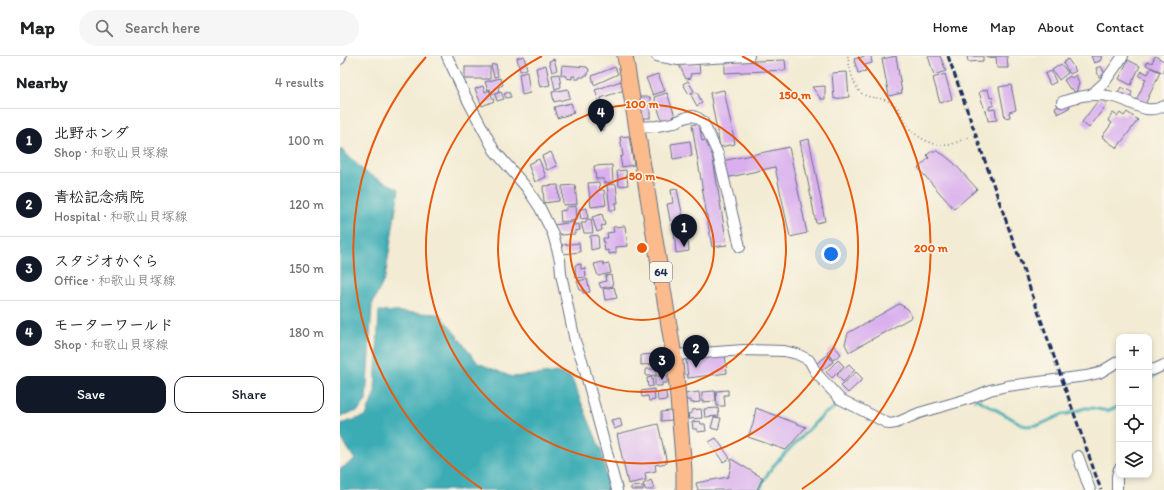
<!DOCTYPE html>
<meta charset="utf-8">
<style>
:root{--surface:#fff;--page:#f6f6f6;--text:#202124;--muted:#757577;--line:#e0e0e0;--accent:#111827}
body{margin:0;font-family:Itim,"Klee One",sans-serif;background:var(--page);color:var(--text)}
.controls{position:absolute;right:12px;bottom:12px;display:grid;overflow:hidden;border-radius:8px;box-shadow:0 2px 6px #0003}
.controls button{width:36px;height:36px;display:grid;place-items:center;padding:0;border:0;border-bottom:1px solid var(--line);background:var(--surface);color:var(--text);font:20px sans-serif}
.you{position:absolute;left:491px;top:198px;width:14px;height:14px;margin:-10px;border:3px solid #fff;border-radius:50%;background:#1a73e8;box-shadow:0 0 0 6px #1a73e833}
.badge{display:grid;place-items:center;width:26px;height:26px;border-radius:50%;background:var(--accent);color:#fff;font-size:13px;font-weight:700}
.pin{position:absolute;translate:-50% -33px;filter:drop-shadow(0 1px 2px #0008)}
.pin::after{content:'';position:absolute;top:21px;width:14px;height:12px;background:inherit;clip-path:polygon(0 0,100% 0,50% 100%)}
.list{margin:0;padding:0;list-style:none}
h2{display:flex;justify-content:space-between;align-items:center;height:52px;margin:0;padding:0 16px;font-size:17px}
h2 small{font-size:13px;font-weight:400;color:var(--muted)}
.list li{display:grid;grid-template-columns:26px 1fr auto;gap:12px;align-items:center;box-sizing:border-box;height:64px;padding:0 16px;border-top:1px solid var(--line)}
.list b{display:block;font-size:15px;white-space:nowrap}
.list p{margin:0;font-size:13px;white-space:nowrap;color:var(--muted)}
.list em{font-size:13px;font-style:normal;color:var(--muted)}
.actions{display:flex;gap:8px;padding:12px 16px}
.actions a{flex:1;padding:9px 0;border:1px solid var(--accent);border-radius:12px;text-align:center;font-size:14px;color:var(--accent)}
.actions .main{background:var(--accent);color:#fff}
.icon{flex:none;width:22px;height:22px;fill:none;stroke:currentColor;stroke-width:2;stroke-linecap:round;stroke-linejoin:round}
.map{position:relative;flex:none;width:824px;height:434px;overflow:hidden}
header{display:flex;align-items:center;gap:24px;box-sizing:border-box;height:56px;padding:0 20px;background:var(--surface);border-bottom:1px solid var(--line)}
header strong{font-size:19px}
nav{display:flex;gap:22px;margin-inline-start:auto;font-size:14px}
.search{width:280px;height:36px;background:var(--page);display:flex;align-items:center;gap:10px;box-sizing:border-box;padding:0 14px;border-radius:22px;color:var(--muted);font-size:15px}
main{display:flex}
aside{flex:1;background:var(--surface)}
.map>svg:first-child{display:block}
</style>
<header>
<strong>Map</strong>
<div class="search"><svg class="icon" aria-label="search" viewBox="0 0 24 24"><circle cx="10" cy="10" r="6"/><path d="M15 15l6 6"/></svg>Search here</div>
<nav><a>Home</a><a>Map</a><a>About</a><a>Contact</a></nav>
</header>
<main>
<aside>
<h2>Nearby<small>4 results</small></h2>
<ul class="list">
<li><span class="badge">1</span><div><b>北野ホンダ</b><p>Shop · 和歌山貝塚線</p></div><em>100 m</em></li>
<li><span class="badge">2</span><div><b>青松記念病院</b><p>Hospital · 和歌山貝塚線</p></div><em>120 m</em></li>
<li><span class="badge">3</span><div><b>スタジオかぐら</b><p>Office · 和歌山貝塚線</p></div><em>150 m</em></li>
<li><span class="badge">4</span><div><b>モーターワールド</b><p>Shop · 和歌山貝塚線</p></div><em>180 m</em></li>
</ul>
<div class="actions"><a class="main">Save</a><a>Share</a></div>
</aside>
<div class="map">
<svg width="824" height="434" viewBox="0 0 824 434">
<rect width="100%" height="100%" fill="#fbf7ec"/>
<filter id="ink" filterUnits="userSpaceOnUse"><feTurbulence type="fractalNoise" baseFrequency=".025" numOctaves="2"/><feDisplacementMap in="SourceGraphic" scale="8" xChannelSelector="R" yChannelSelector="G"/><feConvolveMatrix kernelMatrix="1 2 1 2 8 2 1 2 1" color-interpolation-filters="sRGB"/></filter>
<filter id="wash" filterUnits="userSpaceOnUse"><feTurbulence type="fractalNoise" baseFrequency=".012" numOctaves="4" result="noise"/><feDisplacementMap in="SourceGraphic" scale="16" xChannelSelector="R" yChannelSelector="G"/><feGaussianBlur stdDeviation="0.9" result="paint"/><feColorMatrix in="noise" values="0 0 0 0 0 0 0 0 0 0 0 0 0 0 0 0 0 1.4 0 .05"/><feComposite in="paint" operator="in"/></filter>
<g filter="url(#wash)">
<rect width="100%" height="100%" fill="#f3ebd3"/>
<g fill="#3bacb4" stroke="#2b6e89">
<polygon points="0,92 26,117 59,133 45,222 32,249 26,345 18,355 0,360"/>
<polygon points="39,255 100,258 138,307 172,321 204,318 216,316 231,321 262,397 269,434 0,434 0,413 15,404 0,380 0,368 26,360 35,336"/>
</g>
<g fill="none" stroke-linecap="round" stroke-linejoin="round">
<g stroke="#3bacb4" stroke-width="3">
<polyline points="809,325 818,317"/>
<polyline points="635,344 637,343 685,370 699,369 723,358 728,358 745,352 752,352 768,355 779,350"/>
<polyline points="420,434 425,422 435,408 471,371 484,358 502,347 503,348"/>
</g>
</g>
<g id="blocks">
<g fill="#d9b0ed">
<polygon points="184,0 187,13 180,15 177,2"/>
<polygon points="526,0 531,0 532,7 525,9 526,15 518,17 514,3"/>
<polygon points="556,0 562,37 549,40 542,3"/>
<polygon points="588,0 600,0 606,15 594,19"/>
<polygon points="627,0 643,0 643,5 628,6"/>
<polygon points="647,0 667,0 668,12 657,12 656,1 647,2"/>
<polygon points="751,0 762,0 760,5 754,7"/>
<polygon points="815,0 824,5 824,17 806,9 808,5 812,7"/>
<polygon points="214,3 217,14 212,16 209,5"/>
<polygon points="728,3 736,15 730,18 723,7"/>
<polygon points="445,4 446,14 385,17 385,6"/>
<polygon points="788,4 800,10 791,29 779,23"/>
<polygon points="156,8 158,20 154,21 151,9"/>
<polygon points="359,8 360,17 350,18 351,22 346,23 339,9"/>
<polygon points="721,8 728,17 719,24 712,14"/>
<polygon points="206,9 210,29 200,31 196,12"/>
<polygon points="222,9 247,11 247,12 249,13 248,19 245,19 244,21 240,21 239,23 235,23 235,20 232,20 232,23 226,22 226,20 221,19"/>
<polygon points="761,10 765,18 759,21 756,12"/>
<rect x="125" y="11" width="25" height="12"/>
<polygon points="275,11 278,18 254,29 252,20"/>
<polygon points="811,12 820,16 804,51 795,47 806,23 799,20 802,15 808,18"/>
<polygon points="711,15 716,26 710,29 705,18"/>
<polygon points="187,16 190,37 182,39 179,18"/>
<polygon points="507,16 509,41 494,43 492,17"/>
<polygon points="219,18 221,31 215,33 212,19"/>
<polygon points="318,18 325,35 313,39 306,22"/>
<polygon points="605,18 612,43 600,47 593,22"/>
<polygon points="736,19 739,27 737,34 735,37 732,32 730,33 724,24 730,20 732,22"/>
<polygon points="160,22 163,29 158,31 159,36 151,38 150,33 148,34 145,26"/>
<polygon points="281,25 284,34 261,42 264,74 261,74 258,43 255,34"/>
<polygon points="348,25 354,35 349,38 343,28"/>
<polygon points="671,29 676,54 669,56 670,61 665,62 659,31"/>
<polygon points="143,30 145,36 149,34 154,45 142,50 135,33"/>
<polygon points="485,30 485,43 481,43 472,31"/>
<polygon points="781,31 792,36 789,44 777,39"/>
<polygon points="228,33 230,42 214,46 212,36"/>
<polygon points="648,33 650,42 652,41 654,49 649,51 649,54 655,53 657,64 648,65 646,54 645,55 639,36"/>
<polygon points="384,34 395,88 380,91 370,37"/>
<polygon points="161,36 164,43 157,45 155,38"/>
<polygon points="169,36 171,41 166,42 164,38"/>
<polygon points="357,36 362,47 357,50 351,39"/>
<polygon points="327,37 335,60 322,65 314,41"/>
<rect x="300" y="41" width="10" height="21"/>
<polygon points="760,42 767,48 749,72 742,66"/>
<polygon points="727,46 730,51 718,58 715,52"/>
<polygon points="231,47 234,57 217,62 214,51"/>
<polygon points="787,56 798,64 777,92 762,81 772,67 768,64 773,57 778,60 780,57 784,60"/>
<polygon points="359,67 362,85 368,83 372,97 387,189 372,191 352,69"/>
<polygon points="289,80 294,109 282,111 280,101 283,100 280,81"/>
<polygon points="469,83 485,165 476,167 460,85"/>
<polygon points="350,85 352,100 333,103 331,88"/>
<polygon points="449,91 467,177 450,181 435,111 386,122 382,105"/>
<polygon points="592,95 597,95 604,99 614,107 637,133 614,153 578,112 589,102 587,99"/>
<polygon points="211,96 217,110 207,114 202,100"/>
<polygon points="199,103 206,121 195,126 188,108"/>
<polygon points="272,109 273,126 264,127 264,123 256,123 254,110"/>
<polygon points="286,114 288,129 279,130 277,115"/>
<polygon points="259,126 260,134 264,134 266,149 251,151 248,127"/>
<polygon points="276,128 278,147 275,147 276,154 270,154 267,129"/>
<polygon points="218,129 219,145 204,147 203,130"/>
<polygon points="235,129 237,148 223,149 222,130"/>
<polygon points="337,133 344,166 331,169 327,148 333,147 331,134"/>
<polygon points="236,150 237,164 221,166 220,155 226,154 226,151"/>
<polygon points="247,152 248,162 241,163 239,153"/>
<polygon points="262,158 265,169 261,170 262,174 257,176 252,161"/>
<polygon points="251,163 253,177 244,177 241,167 246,167 246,164"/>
<polygon points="234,166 234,169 239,168 240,174 235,175 235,178 221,179 221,178 216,178 214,169"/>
<polygon points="285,170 288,190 276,191 276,197 269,198 268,194 265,195 263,182 268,182 267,177 274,176 273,171"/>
<polygon points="347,173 349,195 336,197 334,174"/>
<polygon points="258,179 259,192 251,194 250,180"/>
<polygon points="239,187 240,196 223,198 222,189"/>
<polygon points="263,206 264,209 269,208 271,217 258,220 254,208"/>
<polygon points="241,208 241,213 245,212 246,221 236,222 235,209"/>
<polygon points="271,219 273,230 261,232 259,227 266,225 265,220"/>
<polygon points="247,223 250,236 243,237 242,234 240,234 237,225"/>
<polygon points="274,231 277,242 265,244 263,233"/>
<polygon points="559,248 568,253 572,261 509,296 505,288 508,277"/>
<polygon points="494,290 501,298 493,304 487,296"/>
<polygon points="316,298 317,308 301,309 301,299"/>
<polygon points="385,299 387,317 348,322 346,303"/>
<polygon points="488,299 493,306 481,315 476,308"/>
<polygon points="498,304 504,310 492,322 486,316"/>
<polygon points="509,308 515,314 503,326 497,319"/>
<polygon points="306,313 316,313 316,319 306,320"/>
<polygon points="516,316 523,323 508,337 501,330"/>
<polygon points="315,320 327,320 327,327 322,327 322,330 315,330"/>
<polygon points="312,321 313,330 308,331 307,322"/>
<polygon points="314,333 315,344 309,345 308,340 302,341 301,335"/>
<polygon points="388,334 388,339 384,339 385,350 377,350 376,335"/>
<polygon points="375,335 376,345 362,346 362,336"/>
<polygon points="317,336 326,336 327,344 318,345"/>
<polygon points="359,336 360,346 351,347 351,344 346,344 345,338"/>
<polygon points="378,352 379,360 365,361 364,353"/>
<polygon points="416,352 466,371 446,394 408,381 413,368"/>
<polygon points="361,353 362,362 349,363 348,358 352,357 352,354"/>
<polygon points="331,355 332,364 321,365 321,356"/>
<polygon points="374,361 381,362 378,374 371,372"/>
<polygon points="280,362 282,370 274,373 271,364"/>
<polygon points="360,365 361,368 365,368 366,375 357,376 357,373 353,373 352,366"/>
<polygon points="318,368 327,407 315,409 316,415 305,417 306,424 288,428 277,378"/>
<polygon points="376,382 390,402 383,406 369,386"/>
<polygon points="391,403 423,422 417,434 358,434 356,427 388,421 391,411"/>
<polygon points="311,424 315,434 306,434 303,428"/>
<polygon points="303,430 303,434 291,434 291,431"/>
</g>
</g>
</g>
<g filter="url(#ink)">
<use href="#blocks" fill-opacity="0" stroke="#677187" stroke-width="1"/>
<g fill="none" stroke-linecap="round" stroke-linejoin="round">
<defs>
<g id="street">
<polyline points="107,0 125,39 154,94 186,131 200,152 213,178 220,204 221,218 235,285 242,304 277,434"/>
<polyline points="317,0 338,4 409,0"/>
<polyline points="0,3 1,0"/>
<polyline points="752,38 764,27 783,0"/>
<path d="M722,46c18,-7 33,-9 52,-5 19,4 30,19 50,9"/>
<polyline points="297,71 317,70 333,67 347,61 353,60 358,62 363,66 378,98 400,191"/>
<polyline points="334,299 404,294 444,295 457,298 469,304 477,318 500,343 549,368 556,367 579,357 631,342 650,334 667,330 746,320 759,317 779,305"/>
<polyline points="809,312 813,314 824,309"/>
<polyline points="738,400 750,434"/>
<polyline points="777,434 777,420 779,413"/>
</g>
<polyline id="primary" points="285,0 335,306 344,414 344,434"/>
</defs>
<use href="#street" stroke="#677187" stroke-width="12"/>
<use href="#primary" stroke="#677187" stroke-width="17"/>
<path stroke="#677187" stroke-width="1.5" stroke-dasharray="1 3" stroke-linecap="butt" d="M508,0c1,11 6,34 16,39 10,4 20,2 29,9 9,6 10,17 17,25 9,10 26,18 39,16 7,-2 14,-6 20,-8"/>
<use href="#street" stroke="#fff" stroke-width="10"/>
<use href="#primary" stroke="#fbbb8d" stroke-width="15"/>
<polyline stroke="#1b2f5e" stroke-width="3" stroke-dasharray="6 3" stroke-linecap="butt" points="608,0 761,434"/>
</g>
</g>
<g fill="none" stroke="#e8590c" stroke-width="2">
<circle cx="302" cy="192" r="72"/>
<circle cx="302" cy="192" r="144"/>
<path d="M402 0A216 216 0 1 1 202 0"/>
<path d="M142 433A289 289 0 0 1 86 1M518 1A289 289 0 0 1 462 433"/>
</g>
<g text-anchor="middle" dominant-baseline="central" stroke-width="3" stroke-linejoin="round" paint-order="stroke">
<rect fill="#fbf7ec" stroke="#5e6b89" stroke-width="1" x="310" y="206" width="22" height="20" rx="3"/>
<g font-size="12" font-weight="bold" fill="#1b2f5e">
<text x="321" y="216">64</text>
</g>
</g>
<circle cx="302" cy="192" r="6" fill="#e8590c" stroke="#fbf7ec" stroke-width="2"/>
<g font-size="12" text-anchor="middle" font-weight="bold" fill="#e8590c" stroke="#fbf7ec" stroke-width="3" stroke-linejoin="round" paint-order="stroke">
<text x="455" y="43">150 m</text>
<text x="302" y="52">100 m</text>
<text x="302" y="124">50 m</text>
<text x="591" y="196">200 m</text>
</g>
</svg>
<div class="controls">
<button>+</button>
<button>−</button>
<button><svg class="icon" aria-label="locate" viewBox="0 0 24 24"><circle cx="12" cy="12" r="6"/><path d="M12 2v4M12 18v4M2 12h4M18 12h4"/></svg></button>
<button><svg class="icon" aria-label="layers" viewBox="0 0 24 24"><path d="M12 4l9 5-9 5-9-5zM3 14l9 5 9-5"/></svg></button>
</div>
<div class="you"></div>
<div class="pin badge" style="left:344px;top:191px">1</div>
<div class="pin badge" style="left:356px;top:312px">2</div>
<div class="pin badge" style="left:322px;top:324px">3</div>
<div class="pin badge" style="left:261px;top:76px">4</div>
</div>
</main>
